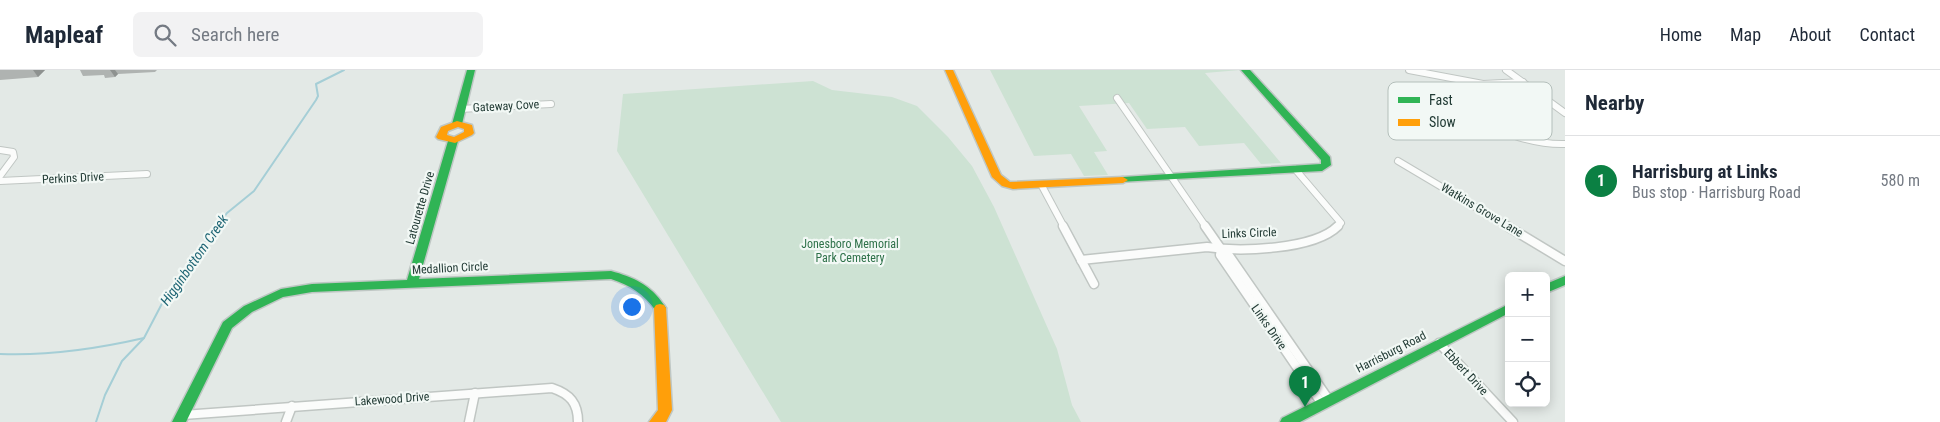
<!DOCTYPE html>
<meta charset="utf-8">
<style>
:root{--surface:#fff;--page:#f2f2f3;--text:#1f2937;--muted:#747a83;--line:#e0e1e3;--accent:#0b8043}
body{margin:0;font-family:"Roboto Condensed",sans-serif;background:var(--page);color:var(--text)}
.controls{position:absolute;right:15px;bottom:15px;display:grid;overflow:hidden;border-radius:8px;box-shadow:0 2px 12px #0003}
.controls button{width:45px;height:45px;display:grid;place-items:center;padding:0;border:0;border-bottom:1px solid var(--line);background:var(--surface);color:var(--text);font:25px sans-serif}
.you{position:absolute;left:631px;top:236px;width:18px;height:18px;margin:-12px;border:4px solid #fff;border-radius:50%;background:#1a73e8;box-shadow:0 0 0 8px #1a73e833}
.badge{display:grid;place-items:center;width:32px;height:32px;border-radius:50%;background:var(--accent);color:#fff;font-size:16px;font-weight:700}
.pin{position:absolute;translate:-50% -41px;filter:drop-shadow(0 1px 2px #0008)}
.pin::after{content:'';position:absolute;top:26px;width:18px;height:15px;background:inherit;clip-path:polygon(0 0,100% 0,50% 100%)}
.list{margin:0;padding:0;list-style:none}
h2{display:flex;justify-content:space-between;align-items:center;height:65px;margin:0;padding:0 20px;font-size:21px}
h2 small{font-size:16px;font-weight:400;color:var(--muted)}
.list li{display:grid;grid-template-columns:32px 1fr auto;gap:15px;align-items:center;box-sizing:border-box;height:90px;padding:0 20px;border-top:1px solid var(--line)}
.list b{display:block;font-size:19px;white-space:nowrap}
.list p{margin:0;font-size:16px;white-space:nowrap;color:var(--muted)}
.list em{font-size:16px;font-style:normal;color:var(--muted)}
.icon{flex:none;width:28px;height:28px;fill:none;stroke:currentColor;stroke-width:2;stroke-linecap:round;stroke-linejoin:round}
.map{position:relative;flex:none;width:1565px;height:352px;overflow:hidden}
header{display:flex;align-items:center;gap:30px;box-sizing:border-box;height:70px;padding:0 25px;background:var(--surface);border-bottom:1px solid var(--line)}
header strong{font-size:24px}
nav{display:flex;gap:28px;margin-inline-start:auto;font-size:18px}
.search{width:350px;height:45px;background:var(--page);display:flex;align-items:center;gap:12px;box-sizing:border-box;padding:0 18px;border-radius:8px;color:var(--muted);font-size:19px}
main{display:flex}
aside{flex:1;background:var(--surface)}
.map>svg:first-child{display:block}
</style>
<header>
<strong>Mapleaf</strong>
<div class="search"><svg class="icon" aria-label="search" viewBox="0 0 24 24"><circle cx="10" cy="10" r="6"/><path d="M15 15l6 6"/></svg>Search here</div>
<nav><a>Home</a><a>Map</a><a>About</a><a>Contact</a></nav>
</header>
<main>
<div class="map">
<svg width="1565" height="352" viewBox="0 0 1565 352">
<rect width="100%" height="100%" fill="#e3e9e6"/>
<g fill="#cde2d3">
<polygon points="990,0 1240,0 1205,3 1281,93 1261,94 1244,73 1199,76 1185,57 1147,59 1129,33 1079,36 1107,81 1094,82 1108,105 1084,106 1071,84 1034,86"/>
<polygon points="813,11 832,20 892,27 917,36 948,67 972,96 994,137 1057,279 1072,335 1081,352 781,352 617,81 623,24"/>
</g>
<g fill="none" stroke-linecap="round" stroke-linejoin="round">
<g stroke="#a5ced6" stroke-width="2">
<path d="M0,284c49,2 96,-5 144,-16"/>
<polyline points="96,352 105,325 122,291 144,268 167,224 227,143 254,121 316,30 318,26 316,14 344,0"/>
</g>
<defs>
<g id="street-far1">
<polyline points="1409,0 1483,14 1523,12"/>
<polyline points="1506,0 1565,43"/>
<polyline points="1117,28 1206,157"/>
<polyline points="460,39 551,34"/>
<path d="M1465,46c33,14 64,29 100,28"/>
<polyline points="0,80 13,82 14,87 0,106"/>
<polyline points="1398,91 1509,157"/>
<polyline points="1295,99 1341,153 1337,157"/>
<polyline points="0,111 147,104"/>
<polyline points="1042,116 1064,157"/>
</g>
<g id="street">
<polyline points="1063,156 1094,214"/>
<polyline points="1205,156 1221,179 1228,184 1329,330"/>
<polyline points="1507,156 1565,191"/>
<polyline points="1221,179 1220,185 1322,334"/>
<path d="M1081,190l126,-13c32,5 107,3 131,-21"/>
<polyline points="1439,273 1513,352"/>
<path d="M183,345l369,-27c18,6 26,15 26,34"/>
<polyline points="286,352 292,336"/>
<polyline points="469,352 475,323"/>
</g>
<g id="fast">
<polygon points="467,0 475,0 462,54 457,57 452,54"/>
<polygon points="1241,0 1250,0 1330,87 1331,95 1322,101 1119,112 1118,110 1119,108 1123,107 1321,94 1321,90"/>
<path d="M453,68l5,3 -39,138 192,-8c22,6 40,14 53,34l2,3 -2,3h-8c-12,-17 -26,-26 -45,-32l-299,13 -29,5 -31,15 -20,16 -46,94h-14l51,-100 21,-16 37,-17 31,-5 95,-4 41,-139z"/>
<polygon points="1565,206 1565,215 1546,223 1546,214"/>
<polygon points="1509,234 1509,243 1300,352 1280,352 1282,348"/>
</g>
<g id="slow">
<polygon points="945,0 953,0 1001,105 1010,112 1123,107 1128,110 1123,113 1013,119 1002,116 992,107"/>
<path d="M457,51l15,4 2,8 -2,2 -17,8 -17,-4 -2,-2 5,-10zM458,57l6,2v3l-10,5 -7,-2 1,-4z"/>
<polygon points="660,234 664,235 666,238 672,340 666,352 649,352 658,340 654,238 656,235"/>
</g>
</defs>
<use href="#street-far1" stroke="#c0c6c3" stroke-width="8"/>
<use href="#street" stroke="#c0c6c3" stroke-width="11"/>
<use href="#fast" stroke="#bfc7c4" stroke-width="3"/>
<use href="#slow" stroke="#bfc7c4" stroke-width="3"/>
<use href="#street-far1" stroke="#fbfcfb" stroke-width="6"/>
<use href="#street" stroke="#fbfcfb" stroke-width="8"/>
<use href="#fast" fill="#30b455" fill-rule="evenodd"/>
<use href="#slow" fill="#ff9f0a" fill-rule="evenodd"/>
</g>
<g fill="#afb3b1">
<polygon points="0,0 45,0 38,7 0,10"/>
<polygon points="80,0 157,0 155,2 118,4 115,7 105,8 104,5 83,6"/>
</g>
<g fill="#8e9290">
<polygon points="33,0 45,0 38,7"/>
<polygon points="110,0 115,0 118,4 115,7"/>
</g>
<g text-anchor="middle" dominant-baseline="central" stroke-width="4.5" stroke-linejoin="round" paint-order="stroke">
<g font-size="12" fill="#223b35" stroke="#f2f8f5">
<text transform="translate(506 36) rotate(-3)">Gateway Cove</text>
<text transform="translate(73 108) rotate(-3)">Perkins Drive</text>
<text transform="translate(420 138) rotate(-74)">Latourette Drive</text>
<text transform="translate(1482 140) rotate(31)">Watkins Grove Lane</text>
<text transform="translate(1249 163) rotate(-2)">Links Circle</text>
<text transform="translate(450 198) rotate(-3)">Medallion Circle</text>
<text transform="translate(1269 257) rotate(55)">Links Drive</text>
<text transform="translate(1391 282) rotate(-27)">Harrisburg Road</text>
<text transform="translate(1466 302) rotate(47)">Ebbert Drive</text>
<text transform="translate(392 329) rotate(-4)">Lakewood Drive</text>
</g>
<g font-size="12" fill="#2e7149" stroke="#f2f8f5">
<text x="850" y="174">Jonesboro Memorial<tspan x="850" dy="14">Park Cemetery</tspan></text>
</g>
<g font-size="14" font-style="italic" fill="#1f6675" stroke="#f2f8f5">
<text transform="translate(194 190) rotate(-55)">Higginbottom Creek</text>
</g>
</g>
<rect x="1388" y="12" width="164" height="58" rx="8" fill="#f2f8f5" stroke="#b4bfbb" stroke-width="1"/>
<rect x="1398" y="27" width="22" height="6" fill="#30b455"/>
<rect x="1398" y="49" width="22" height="7" fill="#ff9f0a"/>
<g font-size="14" fill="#223b35">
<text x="1429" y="35">Fast</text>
<text x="1429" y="57">Slow</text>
</g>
</svg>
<div class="controls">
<button>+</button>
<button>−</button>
<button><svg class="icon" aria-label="locate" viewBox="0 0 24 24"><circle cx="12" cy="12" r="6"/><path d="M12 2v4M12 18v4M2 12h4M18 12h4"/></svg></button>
</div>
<div class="you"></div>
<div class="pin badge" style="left:1305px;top:337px">1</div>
</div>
<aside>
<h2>Nearby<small></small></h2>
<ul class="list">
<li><span class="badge">1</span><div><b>Harrisburg at Links</b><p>Bus stop · Harrisburg Road</p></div><em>580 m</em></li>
</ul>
</aside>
</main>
